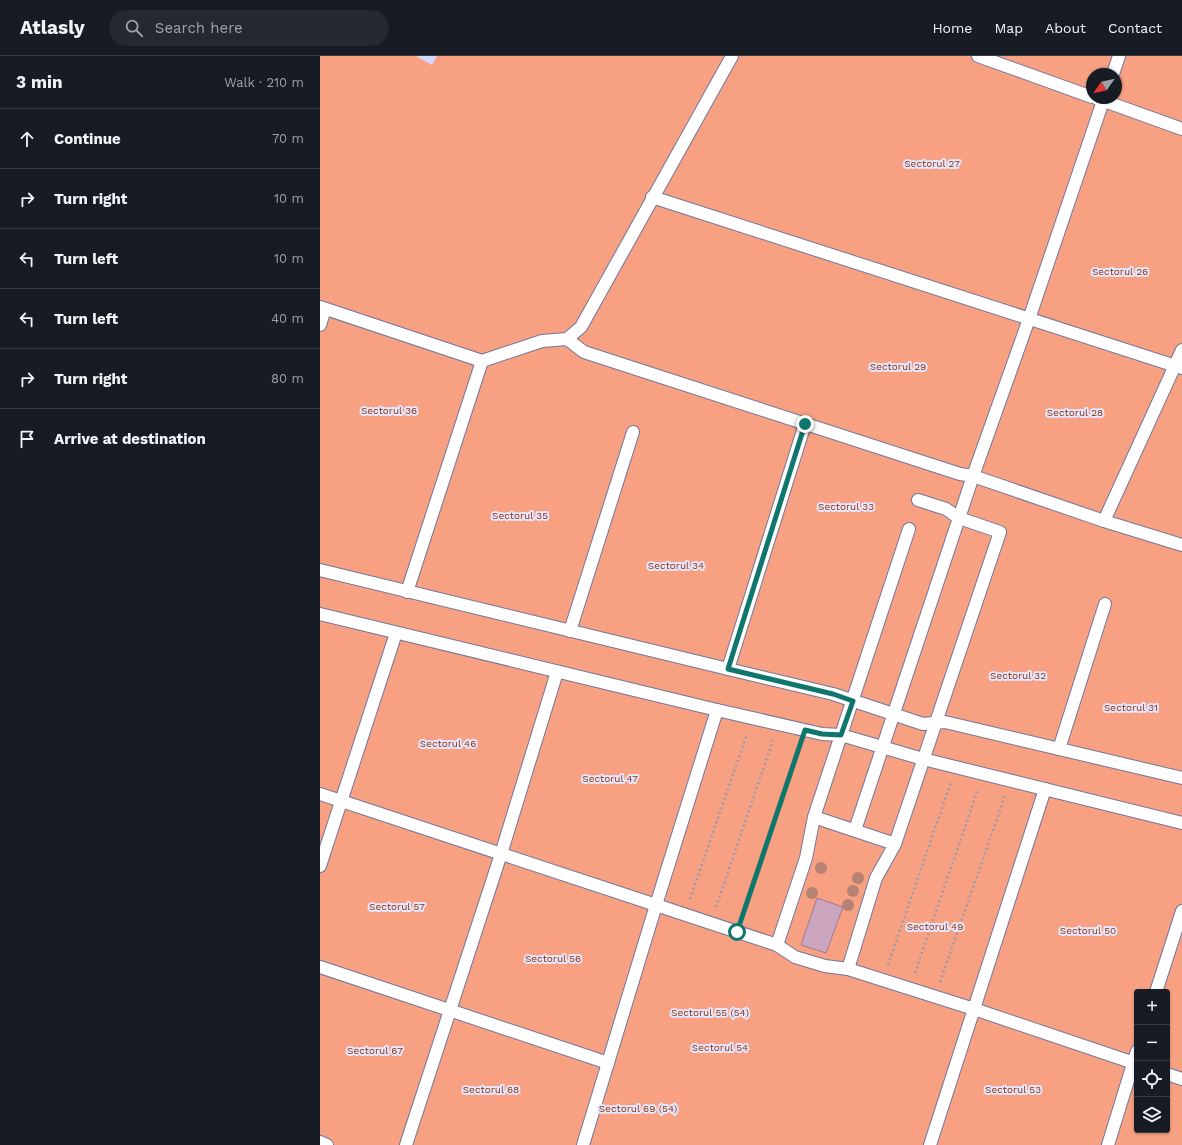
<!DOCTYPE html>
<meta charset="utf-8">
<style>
:root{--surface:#171b24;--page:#242831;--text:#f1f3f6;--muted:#9ea1a6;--line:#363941}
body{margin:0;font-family:"Work Sans",sans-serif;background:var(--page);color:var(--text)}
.controls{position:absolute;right:12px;bottom:12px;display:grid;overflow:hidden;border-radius:4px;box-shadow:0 1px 3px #0004}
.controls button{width:36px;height:36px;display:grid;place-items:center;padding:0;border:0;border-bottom:1px solid var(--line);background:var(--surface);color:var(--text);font:20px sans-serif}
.compass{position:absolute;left:766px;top:12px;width:36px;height:36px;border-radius:50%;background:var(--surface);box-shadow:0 1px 3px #0004;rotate:236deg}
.stop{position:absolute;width:12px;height:12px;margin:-9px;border:3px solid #0f766e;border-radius:50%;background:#fff}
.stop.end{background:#0f766e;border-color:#fff;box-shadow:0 1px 4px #0008}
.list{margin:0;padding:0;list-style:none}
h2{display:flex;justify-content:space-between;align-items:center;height:52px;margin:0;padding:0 16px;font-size:17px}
h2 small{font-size:13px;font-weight:400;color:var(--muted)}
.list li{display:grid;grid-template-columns:26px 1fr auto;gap:12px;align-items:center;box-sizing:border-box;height:60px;padding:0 16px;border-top:1px solid var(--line)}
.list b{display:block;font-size:15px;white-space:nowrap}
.list em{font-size:13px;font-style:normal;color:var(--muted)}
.icon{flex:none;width:22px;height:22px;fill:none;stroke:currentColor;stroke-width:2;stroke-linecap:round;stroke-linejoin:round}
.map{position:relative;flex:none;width:862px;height:1089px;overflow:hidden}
header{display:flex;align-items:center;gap:24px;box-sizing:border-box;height:56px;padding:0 20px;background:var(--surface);border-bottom:1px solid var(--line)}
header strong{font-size:19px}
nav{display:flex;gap:22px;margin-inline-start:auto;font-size:14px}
.search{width:280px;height:36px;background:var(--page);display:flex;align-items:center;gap:10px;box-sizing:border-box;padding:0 14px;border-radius:22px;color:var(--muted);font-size:15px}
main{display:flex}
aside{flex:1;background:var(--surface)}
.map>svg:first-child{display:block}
</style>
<header>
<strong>Atlasly</strong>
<div class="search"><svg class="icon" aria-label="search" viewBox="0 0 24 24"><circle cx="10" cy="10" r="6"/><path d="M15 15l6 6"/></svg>Search here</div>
<nav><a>Home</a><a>Map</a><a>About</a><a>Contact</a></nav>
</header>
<main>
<aside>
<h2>3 min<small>Walk · 210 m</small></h2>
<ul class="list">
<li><svg class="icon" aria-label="ahead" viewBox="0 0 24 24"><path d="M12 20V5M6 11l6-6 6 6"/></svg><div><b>Continue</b></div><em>70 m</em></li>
<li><svg class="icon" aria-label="right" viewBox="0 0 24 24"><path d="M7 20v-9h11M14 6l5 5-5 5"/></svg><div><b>Turn right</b></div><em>10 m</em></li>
<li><svg class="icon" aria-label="left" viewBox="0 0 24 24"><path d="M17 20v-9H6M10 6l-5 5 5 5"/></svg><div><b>Turn left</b></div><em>10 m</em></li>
<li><svg class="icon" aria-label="left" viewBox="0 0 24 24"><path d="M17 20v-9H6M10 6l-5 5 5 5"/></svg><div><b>Turn left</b></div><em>40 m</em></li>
<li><svg class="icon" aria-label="right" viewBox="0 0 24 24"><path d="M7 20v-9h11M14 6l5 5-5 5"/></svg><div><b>Turn right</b></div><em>80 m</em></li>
<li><svg class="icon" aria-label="arrive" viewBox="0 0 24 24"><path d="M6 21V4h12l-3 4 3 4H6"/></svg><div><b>Arrive at destination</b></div></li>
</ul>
</aside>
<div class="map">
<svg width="862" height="1089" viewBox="0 0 862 1089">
<rect width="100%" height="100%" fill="#e3e6fe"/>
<polygon fill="#d4d8fe" points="96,0 117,0 112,9"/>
<path fill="#f7a082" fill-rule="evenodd" d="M0,0h96l16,9 5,-9h745v1089h-862zM772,18h24v24h-24zM817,936h30v138h-30z"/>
<polygon fill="#cba5be" stroke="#9d7990" points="497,842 523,851 506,897 481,889"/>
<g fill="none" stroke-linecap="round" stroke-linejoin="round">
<defs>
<g id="service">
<polyline points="658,0 772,41"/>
<polyline points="793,18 799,0"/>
<polyline points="776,42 862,73"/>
<polyline points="332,141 862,312"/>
<polyline points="0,251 162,305 222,285 247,283 261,271 412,0"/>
<polyline points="0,269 5,253"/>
<polyline points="247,283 264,296 640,418 653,420 784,465 862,489"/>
<polyline points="784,465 862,294"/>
<polyline points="0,514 408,613 513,638 603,668 625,666 862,722"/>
<polyline points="87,536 162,305"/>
<polyline points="0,558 397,654 502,678 521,679 603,703 862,767"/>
<polyline points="250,575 313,376"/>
<polyline points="408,613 485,368"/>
<polyline points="739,693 785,548"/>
<polyline points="0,738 336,849 397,654"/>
<polyline points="494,761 575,788"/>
<polyline points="535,774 653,420 709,263 784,42"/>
<polyline points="0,810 76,577"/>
<polyline points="457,889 486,802 494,761 589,473"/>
<polyline points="0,911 288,1007"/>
<polyline points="528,913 556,822 575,788 680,476 639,462 626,453 598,444"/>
<polyline points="836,936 862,855"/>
<polyline points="847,1018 862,1023"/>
<polyline points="0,1086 7,1089"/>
<polyline points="86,1089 181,798 237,616"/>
<polyline points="263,1089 336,849 457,889 475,901 505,910 528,913 654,953 817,1008"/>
<polyline points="610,1089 725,733"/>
<polyline points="788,1089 817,995"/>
</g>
</defs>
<use href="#service" stroke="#73769a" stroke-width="14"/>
<g stroke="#999bb0" stroke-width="2.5" stroke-dasharray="2 3" stroke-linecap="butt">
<polyline points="370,843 427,678"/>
<polyline points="396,851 453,684"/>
<polyline points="423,860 480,689"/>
<polyline points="568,909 631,726"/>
<polyline points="595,917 658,733"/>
<polyline points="620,926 685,740"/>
</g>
<use href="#service" stroke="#fff" stroke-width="12"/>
</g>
<g fill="#b68273">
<circle cx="501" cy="812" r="6"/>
<circle cx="538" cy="822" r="6"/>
<circle cx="533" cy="835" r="6"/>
<circle cx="492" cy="837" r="6"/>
<circle cx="528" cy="849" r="6"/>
</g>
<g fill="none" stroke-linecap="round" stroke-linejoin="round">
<polyline stroke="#0f766e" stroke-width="5" points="417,876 485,674 502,678 521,679 533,645 513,638 408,613 485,368"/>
</g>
<g text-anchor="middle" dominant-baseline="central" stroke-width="4" stroke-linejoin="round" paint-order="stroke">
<g font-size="10" fill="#913001" stroke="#e3e6fe">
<text x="612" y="107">Sectorul 27</text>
<text x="800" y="215">Sectorul 26</text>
<text x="578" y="310">Sectorul 29</text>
<text x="69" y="354">Sectorul 36</text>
<text x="755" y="356">Sectorul 28</text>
<text x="526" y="450">Sectorul 33</text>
<text x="200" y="459">Sectorul 35</text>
<text x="356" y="509">Sectorul 34</text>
<text x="698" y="619">Sectorul 32</text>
<text x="811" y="651">Sectorul 31</text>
<text x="128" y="687">Sectorul 46</text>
<text x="290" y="722">Sectorul 47</text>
<text x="77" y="850">Sectorul 57</text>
<text x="615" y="870">Sectorul 49</text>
<text x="768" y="874">Sectorul 50</text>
<text x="233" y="902">Sectorul 56</text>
<text x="390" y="956">Sectorul 55 (54)</text>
<text x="400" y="991">Sectorul 54</text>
<text x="55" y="994">Sectorul 67</text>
<text x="171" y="1033">Sectorul 68</text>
<text x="693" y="1033">Sectorul 53</text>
<text x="318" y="1052">Sectorul 69 (54)</text>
</g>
</g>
</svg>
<div class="controls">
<button>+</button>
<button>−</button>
<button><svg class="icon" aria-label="locate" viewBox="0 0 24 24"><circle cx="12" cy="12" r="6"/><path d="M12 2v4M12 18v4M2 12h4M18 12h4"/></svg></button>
<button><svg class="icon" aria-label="layers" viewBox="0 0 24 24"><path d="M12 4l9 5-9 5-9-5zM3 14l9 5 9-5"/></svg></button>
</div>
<svg class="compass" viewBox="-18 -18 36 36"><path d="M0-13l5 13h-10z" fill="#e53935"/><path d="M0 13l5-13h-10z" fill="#9ea1a6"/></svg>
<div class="stop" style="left:417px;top:876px"></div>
<div class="stop end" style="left:485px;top:368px"></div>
</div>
</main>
